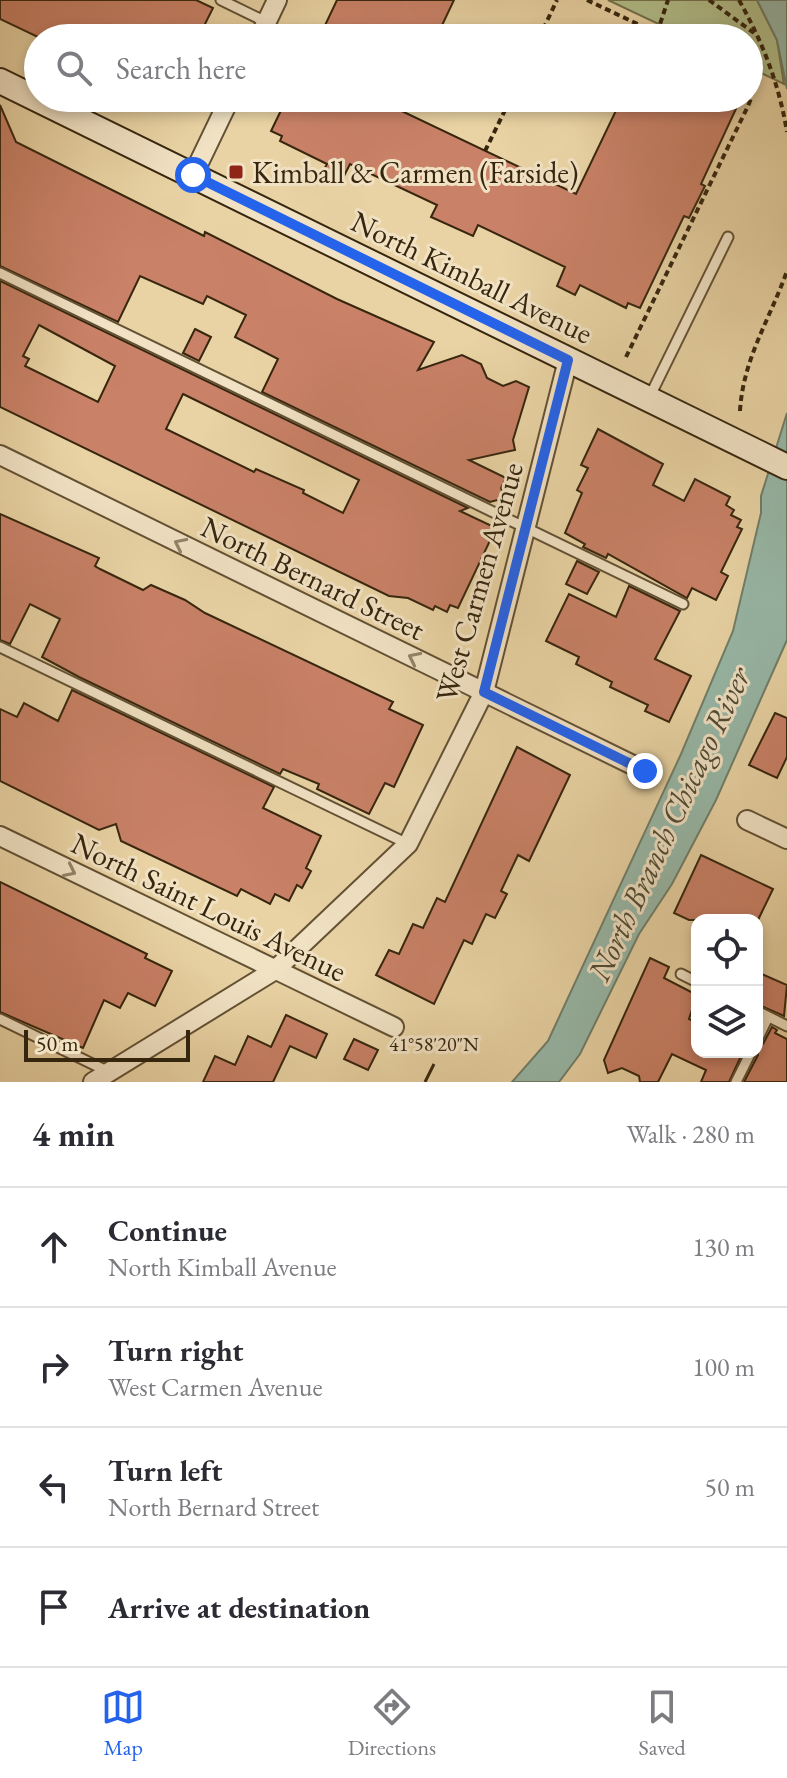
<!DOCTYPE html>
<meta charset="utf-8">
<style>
:root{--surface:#fff;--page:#f7f7f7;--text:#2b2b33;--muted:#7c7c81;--line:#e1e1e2;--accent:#2563eb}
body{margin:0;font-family:"EB Garamond",serif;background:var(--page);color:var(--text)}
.controls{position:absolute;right:24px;bottom:24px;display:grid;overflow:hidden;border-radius:16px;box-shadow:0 4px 12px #0003}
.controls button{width:72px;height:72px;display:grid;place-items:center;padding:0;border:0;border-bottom:2px solid var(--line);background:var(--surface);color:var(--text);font:40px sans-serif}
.scale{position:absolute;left:24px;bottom:20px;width:166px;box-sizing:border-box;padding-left:8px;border:4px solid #36260e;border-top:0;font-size:22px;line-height:28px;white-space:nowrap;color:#36260e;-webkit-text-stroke:6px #f1e2c4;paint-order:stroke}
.stop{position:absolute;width:24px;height:24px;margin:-18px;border:6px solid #2563eb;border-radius:50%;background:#fff}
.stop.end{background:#2563eb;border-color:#fff;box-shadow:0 2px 8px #0008}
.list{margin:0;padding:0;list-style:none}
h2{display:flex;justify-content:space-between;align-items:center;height:104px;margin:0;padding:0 32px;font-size:34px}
h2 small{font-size:26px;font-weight:400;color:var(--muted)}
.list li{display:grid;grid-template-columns:52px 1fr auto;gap:24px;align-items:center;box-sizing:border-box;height:120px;padding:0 32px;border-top:2px solid var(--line)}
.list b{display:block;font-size:30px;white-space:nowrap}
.list p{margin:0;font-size:26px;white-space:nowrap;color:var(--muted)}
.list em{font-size:26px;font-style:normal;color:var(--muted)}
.icon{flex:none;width:44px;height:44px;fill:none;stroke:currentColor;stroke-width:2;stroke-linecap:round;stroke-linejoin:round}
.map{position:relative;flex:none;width:787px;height:1082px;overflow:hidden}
.search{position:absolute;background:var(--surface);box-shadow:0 4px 12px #0003;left:24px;right:24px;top:24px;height:88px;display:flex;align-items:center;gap:20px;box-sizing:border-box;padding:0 28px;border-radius:44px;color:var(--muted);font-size:30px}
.sheet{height:584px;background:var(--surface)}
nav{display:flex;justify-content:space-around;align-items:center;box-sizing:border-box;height:112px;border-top:2px solid var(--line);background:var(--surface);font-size:22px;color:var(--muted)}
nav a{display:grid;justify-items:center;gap:4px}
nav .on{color:var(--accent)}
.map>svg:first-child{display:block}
</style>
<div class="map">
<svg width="787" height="1082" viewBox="0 0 787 1082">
<rect width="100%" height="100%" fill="#e9d3a4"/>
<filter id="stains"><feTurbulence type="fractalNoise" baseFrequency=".0025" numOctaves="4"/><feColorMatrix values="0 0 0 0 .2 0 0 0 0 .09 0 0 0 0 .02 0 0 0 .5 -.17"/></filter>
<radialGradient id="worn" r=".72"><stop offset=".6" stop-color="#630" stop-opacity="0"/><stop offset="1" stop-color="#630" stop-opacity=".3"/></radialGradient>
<polygon fill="#b1be8a" stroke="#74724c" stroke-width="2" points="608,0 757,0 777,40 784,84 749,67 749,38 688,38"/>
<g fill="#97b8a8" stroke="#707e6a" stroke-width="2">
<polygon points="757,0 787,0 787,89 777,40"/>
<polygon points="787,413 787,640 716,800 672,884 639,934 580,1054 559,1082 512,1082 548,1041 681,754 733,631 761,513 761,496"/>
</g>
<g fill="#c98167" stroke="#36260e" stroke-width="2" fill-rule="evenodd">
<polygon points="0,0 196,0 213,8 198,38 40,38 0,19"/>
<polygon points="337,0 454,0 436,38 319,38"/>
<polygon points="287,98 392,98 389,105 576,194 622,98 741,98 701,184 705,186 689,218 684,216 640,308 628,303 626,308 580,285 575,295 557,286 565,267 478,225 473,236 431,217 437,205 350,164 341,182 322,173 327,164 280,141 282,136 271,131"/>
<polygon points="0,105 16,142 204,236 205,232 337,299 434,342 418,370 462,355 481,364 487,378 503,386 516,381 529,387 513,440 515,450 469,460 506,478 501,488 505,498 490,502 262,392 278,359 235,337 246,315 207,296 203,304 140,276 118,322 0,266"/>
<path d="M0,281l468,227 -8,3 36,17 -38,80 -8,-3 -3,7 -12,-6 -2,4 -25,-12 -19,-2 -389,-189zM39,325l76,41 -17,36 -73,-36 4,-7 -6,-3zM183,394l176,86 -16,33 -40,-20 1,-3 -48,-21 -2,3 -88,-43z"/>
<polygon points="195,329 211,337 199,361 183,353"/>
<polygon points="598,429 663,464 653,485 684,501 695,479 730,497 726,505 734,510 731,515 741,520 737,527 742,529 721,572 728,576 716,600 692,588 687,598 608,554 606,558 583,547 585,544 565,533 582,493 577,490 588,468 581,465"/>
<polygon points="0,514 99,558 95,566 100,569 143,590 151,585 185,600 205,613 393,702 389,709 423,725 394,787 385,783 369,814 317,789 319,784 283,769 280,774 79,677 42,657 60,619 30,604 10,644 0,640"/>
<polygon points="577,561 599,572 587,594 566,584"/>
<polygon points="629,586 680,611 655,659 691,676 669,722 645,711 648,705 610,687 612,682 576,664 579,657 546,641 569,594 616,617"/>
<polygon points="72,690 274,787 263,808 321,836 306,868 311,871 302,888 297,885 289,901 275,894 270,904 241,889 237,896 121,841 116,824 99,830 0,781 0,709 17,717 24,703 58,721"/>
<polygon points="775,713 787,718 787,757 777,778 749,765"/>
<polygon points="517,747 570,775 529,861 518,855 501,891 507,894 495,918 486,914 472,944 464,940 434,1004 376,975 389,950 399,954 413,924 423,928 437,898 445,902"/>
<polygon points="701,855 773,889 758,920 689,920 674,913"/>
<polygon points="0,882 147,954 145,958 172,971 155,1006 128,993 120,1008 104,1000 83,1048 0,1012"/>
<polygon points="650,958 669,967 664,978 697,995 689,1019 697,1023 697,1052 743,1052 729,1082 701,1082 706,1070 672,1054 658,1082 640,1082 639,1076 622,1068 608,1073 604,1060"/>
<polygon points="757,972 787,985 784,1016 757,1004"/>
<polygon points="286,1015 327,1034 316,1058 290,1046 273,1082 203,1082 215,1056 235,1065 248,1036 271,1047"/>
<polygon points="772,1027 777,1030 775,1033 787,1039 787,1082 744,1082 758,1055 757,1047 763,1044"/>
<polygon points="354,1039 378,1050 368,1070 344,1059"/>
</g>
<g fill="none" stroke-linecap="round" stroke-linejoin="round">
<defs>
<g id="lane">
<polyline points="221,0 266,22"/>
<polyline points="0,273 683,604"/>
<polyline points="650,396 728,237"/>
<polyline points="0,647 408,844"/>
<polyline points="681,974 697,982"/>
<polyline points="757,1011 787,1026"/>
<polyline points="0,1019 109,1072"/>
<polyline points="757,1040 768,1017"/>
<polyline points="736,1082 751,1052"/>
</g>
<g id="street">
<polyline points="259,38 277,0"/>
<polyline points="193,175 230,98"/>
<polyline points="0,455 645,771"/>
<polyline points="747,820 787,839"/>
<polyline points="0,836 394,1027"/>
<polyline points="93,1082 275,970 408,844 484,692 568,360"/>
</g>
<polyline id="secondary" points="0,81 787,467"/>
</defs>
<use href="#lane" stroke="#635134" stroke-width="13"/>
<use href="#street" stroke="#635134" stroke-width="22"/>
<use href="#secondary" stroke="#36260e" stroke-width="28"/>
<g stroke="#36260e" stroke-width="4" stroke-dasharray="6 4" stroke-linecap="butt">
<polyline points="587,0 667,38"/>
<polyline points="709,0 754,33"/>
<path d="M739,0c24,43 40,84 48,132"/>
<polyline points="657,33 668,0"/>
<polyline points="539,38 557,0"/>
<polyline points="477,98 504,111"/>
<polyline points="485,151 511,98"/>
<polyline points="626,357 748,106 752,96 749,84"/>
<path d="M740,411c3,-52 30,-92 47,-140"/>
</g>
<use href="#lane" stroke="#f1e2c4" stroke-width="9"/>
<use href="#street" stroke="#f1e2c4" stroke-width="18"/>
<use href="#secondary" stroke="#f1e2c4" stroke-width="24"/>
</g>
<defs><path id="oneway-chevron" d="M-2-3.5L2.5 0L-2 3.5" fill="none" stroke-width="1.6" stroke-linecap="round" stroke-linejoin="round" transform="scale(2)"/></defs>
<g stroke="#948469">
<use href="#oneway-chevron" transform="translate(180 544) rotate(-154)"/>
<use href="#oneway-chevron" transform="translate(414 658) rotate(-154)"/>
<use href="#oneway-chevron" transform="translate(70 871) rotate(26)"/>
</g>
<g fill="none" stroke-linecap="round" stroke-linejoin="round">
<polyline stroke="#2563eb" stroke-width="10" points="193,175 568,360 484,692 645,771"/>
</g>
<path fill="none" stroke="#36260e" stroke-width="3" d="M425,1082l9,-18"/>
<rect fill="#8f2418" stroke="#f1e2c4" stroke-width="3" x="228" y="164" width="16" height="16" rx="4"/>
<g text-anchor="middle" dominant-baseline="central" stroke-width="6" stroke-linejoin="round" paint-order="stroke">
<g font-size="30" fill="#36260e" stroke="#f1e2c4" text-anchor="start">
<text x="252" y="172">Kimball &amp; Carmen (Farside)</text>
</g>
<g font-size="30" fill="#36260e" stroke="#f1e2c4">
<text transform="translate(472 277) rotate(26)">North Kimball Avenue</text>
<text transform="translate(313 578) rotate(26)">North Bernard Street</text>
<text transform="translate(479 582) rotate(-74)">West Carmen Avenue</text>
<text transform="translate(209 907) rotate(26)">North Saint Louis Avenue</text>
</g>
<g font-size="32" font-style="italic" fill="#4e4a34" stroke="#f1e2c4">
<text transform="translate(669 824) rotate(-65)">North Branch Chicago River</text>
</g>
</g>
<g font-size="20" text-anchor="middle" fill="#36260e" stroke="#f1e2c4" stroke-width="6" stroke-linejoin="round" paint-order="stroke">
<text x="434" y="1051">41°58'20"N</text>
</g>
<rect width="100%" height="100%" filter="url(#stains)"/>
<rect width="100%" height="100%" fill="url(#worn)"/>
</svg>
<div class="controls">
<button><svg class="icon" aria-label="locate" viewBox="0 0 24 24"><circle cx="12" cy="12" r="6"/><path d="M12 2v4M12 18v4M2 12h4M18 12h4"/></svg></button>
<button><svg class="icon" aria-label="layers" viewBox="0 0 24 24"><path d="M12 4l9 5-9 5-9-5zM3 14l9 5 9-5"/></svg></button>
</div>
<div class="scale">50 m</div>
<div class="stop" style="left:193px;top:175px"></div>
<div class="stop end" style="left:645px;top:771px"></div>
<div class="search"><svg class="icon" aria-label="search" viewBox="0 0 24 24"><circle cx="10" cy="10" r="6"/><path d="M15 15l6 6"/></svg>Search here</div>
</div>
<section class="sheet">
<h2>4 min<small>Walk · 280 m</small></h2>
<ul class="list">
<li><svg class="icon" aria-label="ahead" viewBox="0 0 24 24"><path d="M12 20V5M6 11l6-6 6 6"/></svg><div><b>Continue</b><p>North Kimball Avenue</p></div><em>130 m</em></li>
<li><svg class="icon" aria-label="right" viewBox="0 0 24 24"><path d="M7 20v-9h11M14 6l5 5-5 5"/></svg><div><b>Turn right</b><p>West Carmen Avenue</p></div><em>100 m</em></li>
<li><svg class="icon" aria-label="left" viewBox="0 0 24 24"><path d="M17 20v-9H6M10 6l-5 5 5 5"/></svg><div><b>Turn left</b><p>North Bernard Street</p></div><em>50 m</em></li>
<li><svg class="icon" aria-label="arrive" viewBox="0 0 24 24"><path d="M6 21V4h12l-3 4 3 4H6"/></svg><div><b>Arrive at destination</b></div></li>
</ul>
</section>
<nav>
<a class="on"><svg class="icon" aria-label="map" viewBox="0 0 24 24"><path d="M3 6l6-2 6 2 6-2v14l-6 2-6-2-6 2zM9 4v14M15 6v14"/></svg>Map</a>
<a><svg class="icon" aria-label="directions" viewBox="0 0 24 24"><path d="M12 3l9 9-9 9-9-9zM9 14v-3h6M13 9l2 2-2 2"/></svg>Directions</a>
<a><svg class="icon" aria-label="saved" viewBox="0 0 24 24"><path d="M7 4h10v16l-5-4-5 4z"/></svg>Saved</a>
</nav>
